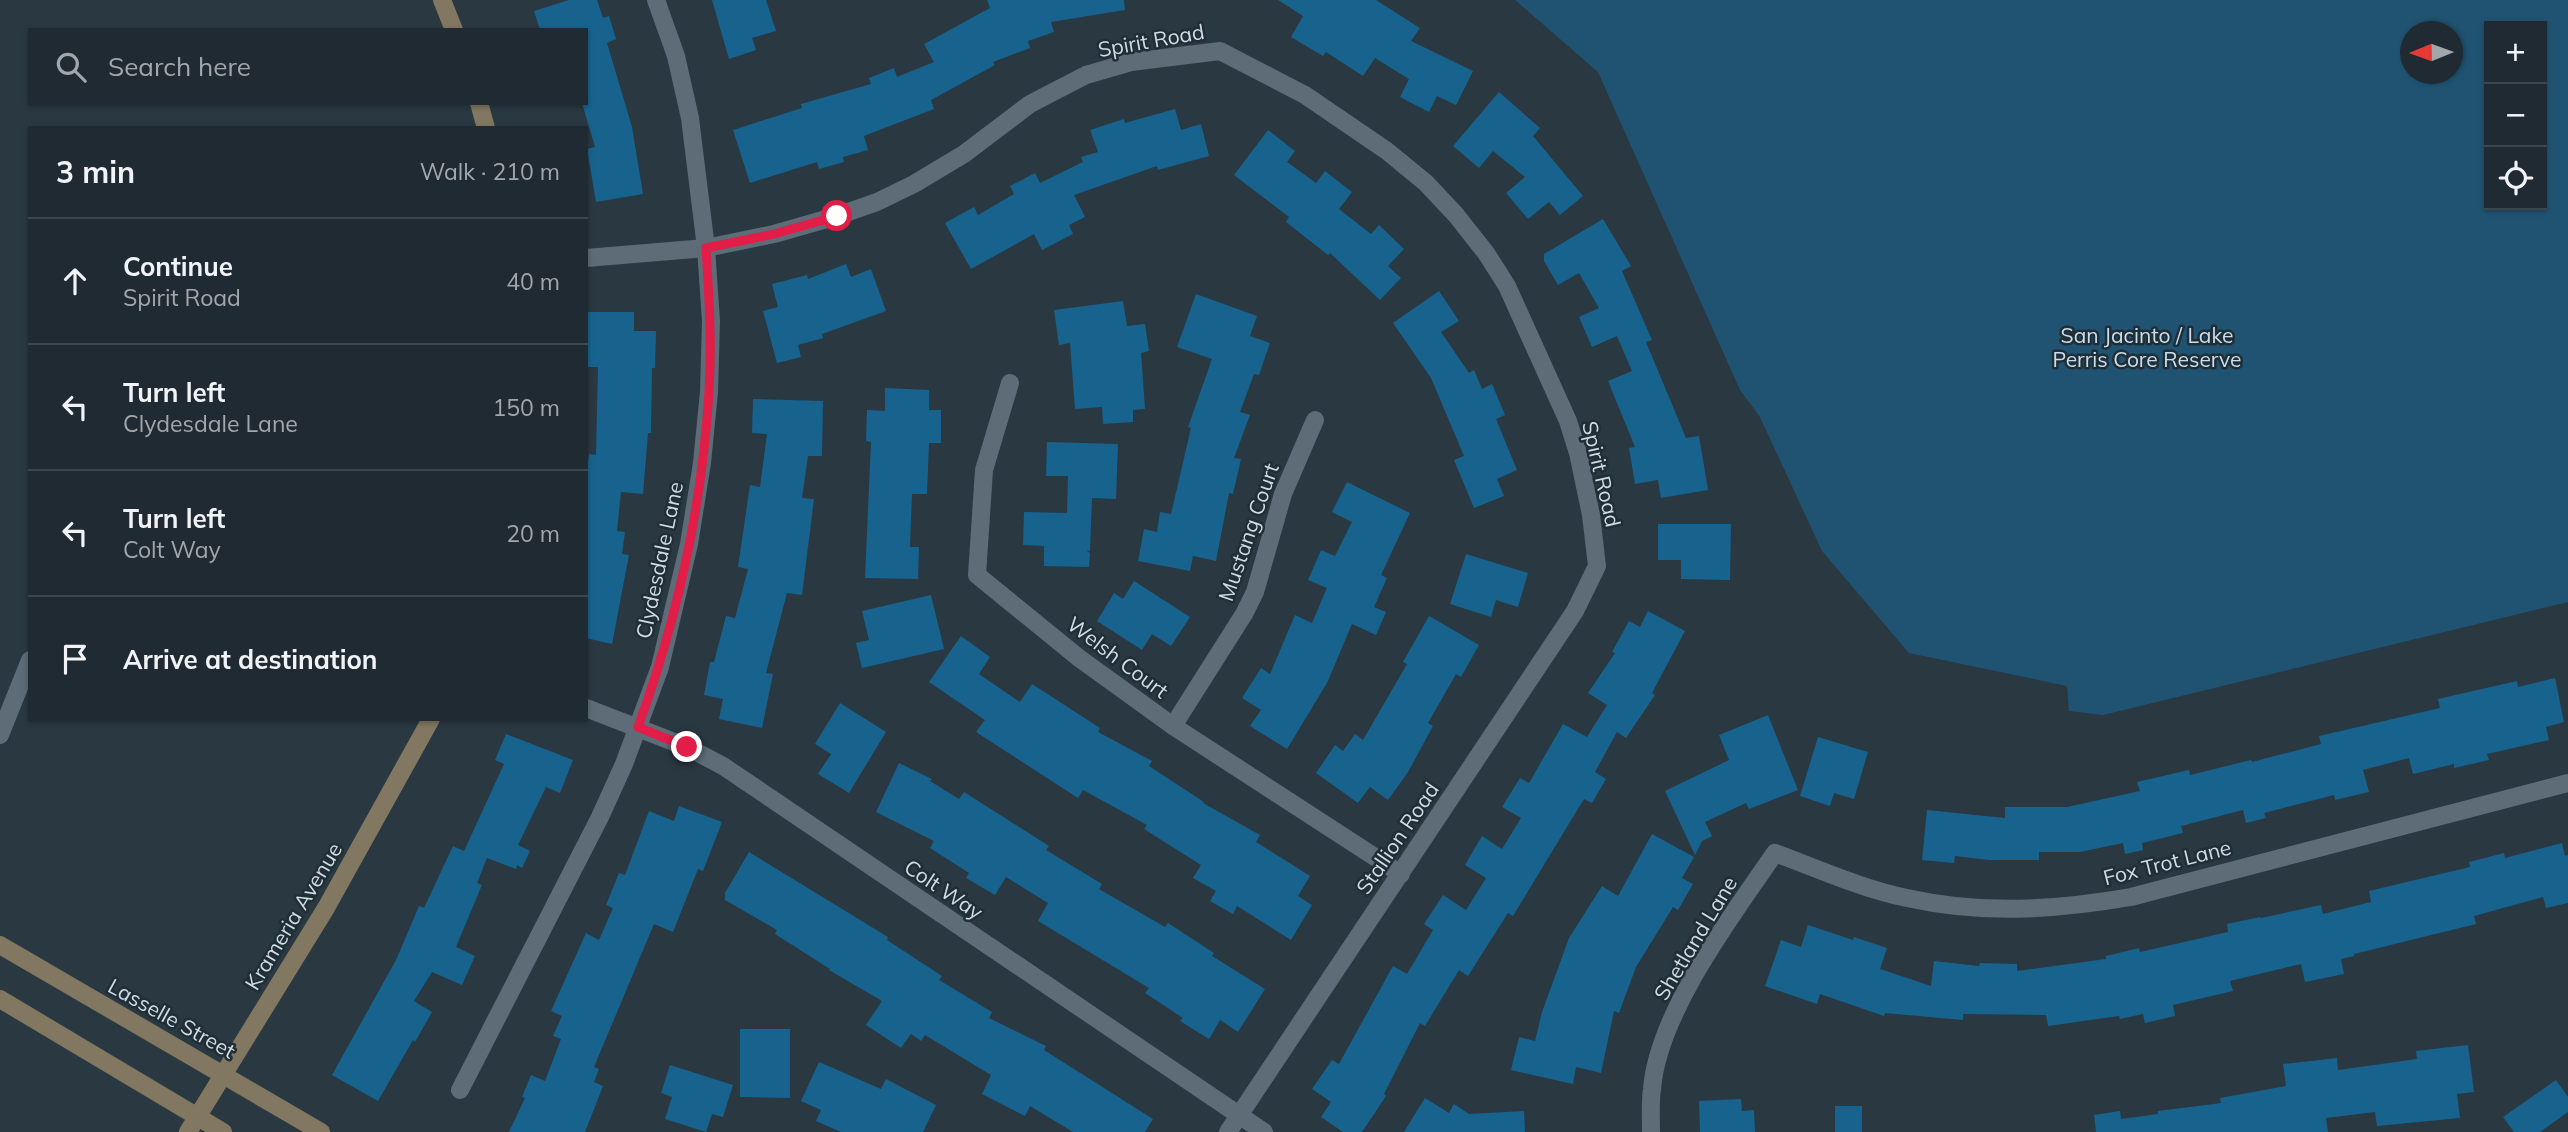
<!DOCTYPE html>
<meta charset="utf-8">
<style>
:root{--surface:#202a32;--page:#2d363e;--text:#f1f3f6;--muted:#a2a7ac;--line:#3d464d}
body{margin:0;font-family:Mulish,sans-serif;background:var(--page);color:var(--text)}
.controls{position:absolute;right:21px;top:21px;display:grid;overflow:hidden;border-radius:0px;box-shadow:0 2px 5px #0004}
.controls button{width:63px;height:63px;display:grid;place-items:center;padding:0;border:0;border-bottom:2px solid var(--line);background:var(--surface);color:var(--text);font:35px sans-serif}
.compass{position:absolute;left:2400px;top:21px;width:63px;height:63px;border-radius:50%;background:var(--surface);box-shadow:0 2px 5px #0004;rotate:269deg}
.stop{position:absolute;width:21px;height:21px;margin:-16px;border:5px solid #e11d48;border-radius:50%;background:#fff}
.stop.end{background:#e11d48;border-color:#fff;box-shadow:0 2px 7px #0008}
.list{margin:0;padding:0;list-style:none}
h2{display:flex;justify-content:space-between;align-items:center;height:91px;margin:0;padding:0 28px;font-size:30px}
h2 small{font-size:23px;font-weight:400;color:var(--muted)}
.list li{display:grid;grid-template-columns:46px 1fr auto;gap:21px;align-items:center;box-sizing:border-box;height:126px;padding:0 28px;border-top:2px solid var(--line)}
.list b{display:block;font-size:26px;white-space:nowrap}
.list p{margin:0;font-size:23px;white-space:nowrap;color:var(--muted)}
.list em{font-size:23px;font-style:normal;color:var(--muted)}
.icon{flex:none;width:38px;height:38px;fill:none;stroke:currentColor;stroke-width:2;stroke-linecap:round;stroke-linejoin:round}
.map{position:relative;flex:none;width:2568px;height:1132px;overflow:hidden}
.search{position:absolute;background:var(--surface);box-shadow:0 2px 5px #0004;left:28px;top:28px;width:560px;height:77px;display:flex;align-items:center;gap:18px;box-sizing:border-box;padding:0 24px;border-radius:0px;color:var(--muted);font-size:26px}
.panel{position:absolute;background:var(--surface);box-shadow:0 2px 5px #0004;left:28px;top:126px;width:560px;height:595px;border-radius:0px}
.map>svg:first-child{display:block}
</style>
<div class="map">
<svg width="2568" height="1132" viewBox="0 0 2568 1132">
<rect width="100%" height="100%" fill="#2a3842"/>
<path fill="#205372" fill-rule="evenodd" d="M1515,0h1053v602l-465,113 -34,-4 -2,-25 -158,-33 -87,-102 -62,-134 -20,-27 -142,-318zM2489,26h53v179h-53zM2410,32h42v42h-42z"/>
<g fill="#17638d">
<polygon points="569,0 597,0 603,18 609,16 616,39 607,43 632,127 643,194 596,202 587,149 595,147 582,103 586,103 586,30 540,30 534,11"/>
<polygon points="712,0 766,0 776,31 752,38 756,50 729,59"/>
<polygon points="987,0 1124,0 1125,10 1051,22 1054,32 1028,41 1030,48 993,62 995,65 931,100 934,109 864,136 868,150 843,157 844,162 819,169 817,162 750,183 733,130 802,108 801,104 871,84 869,78 894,68 897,77 934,62 924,44 990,8"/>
<polygon points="1278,0 1376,0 1420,28 1411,41 1473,71 1456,105 1437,96 1429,112 1400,97 1409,79 1375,58 1363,76 1326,52 1323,56 1291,37 1303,16"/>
<polygon points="1499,92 1540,128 1533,136 1583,196 1560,215 1549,202 1528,219 1506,193 1525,177 1493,151 1479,168 1453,146"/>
<polygon points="1175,109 1181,130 1201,124 1209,156 1158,170 1157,166 1074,195 1085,217 1069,225 1073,234 1042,250 1034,234 971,269 945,223 974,207 978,215 1014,194 1010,186 1035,173 1040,183 1083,162 1081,157 1098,152 1090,130 1124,119 1125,123"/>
<polygon points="1268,130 1295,151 1287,162 1316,183 1325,171 1352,192 1339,209 1371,234 1379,225 1404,249 1388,266 1401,278 1380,300 1330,253 1328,255 1286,222 1289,217 1234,175"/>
<polygon points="1603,219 1631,266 1622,271 1652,340 1646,342 1686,438 1699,436 1708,490 1661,498 1658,480 1635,484 1629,448 1635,447 1608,381 1632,371 1617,336 1592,347 1579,317 1599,308 1579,273 1558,285 1544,261 1544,254"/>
<polygon points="846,264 851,277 871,269 886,311 822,334 823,338 798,345 801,357 777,363 763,311 778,307 772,284 807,275 808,279"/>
<polygon points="1439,291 1459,321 1441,332 1469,373 1474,370 1482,389 1492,384 1505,415 1496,419 1517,470 1497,479 1504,496 1474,508 1454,460 1464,456 1431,378 1393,323"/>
<polygon points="1196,294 1257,316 1250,336 1270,343 1259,375 1254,374 1240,412 1250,415 1234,458 1241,459 1233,494 1229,493 1216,561 1193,556 1190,571 1138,561 1144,529 1157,532 1160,512 1171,514 1191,428 1188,427 1212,359 1177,347"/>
<polygon points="1123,301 1127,326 1145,324 1149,351 1141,353 1145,409 1133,410 1133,422 1103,424 1102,407 1075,409 1070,343 1059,345 1054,310"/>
<polygon points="586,312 634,312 634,331 656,331 655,368 652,368 651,433 648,433 643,494 621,492 617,531 625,532 622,554 629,555 612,644 586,638 586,478 589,454 596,455 598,367 586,367"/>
<polygon points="885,388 929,390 929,410 941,410 941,443 929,443 927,494 912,494 910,547 919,547 918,579 865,578 871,442 866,441 867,410 885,411"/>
<polygon points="753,399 823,401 822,456 808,456 802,498 814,499 802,595 787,593 766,673 773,674 762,728 719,719 723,699 704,695 710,662 714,662 726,616 735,618 748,569 738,567 750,485 760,487 767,434 752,433"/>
<polygon points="1047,442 1118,444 1116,499 1092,498 1090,551 1086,550 1090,553 1089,567 1044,566 1044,546 1023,545 1024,512 1067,513 1068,476 1046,476"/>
<polygon points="1347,482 1410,513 1381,575 1387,578 1374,607 1386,612 1376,635 1352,624 1327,683 1287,749 1250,726 1261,710 1242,698 1261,668 1270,674 1295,615 1312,623 1327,588 1308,580 1321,550 1335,556 1352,522 1332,512"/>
<polygon points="1658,524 1731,524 1730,580 1681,579 1681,560 1658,560"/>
<polygon points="1466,554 1528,573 1518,607 1496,600 1491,617 1450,604"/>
<polygon points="1134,581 1190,617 1171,646 1152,634 1142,650 1097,621 1114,593 1123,599"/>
<polygon points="931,595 944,649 862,668 856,643 869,640 862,611"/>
<polygon points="1648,611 1685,631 1652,693 1655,695 1626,738 1617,732 1595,772 1606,779 1592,803 1584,799 1513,916 1508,913 1468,976 1459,970 1425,1026 1420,1023 1384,1094 1386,1096 1362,1132 1343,1132 1321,1117 1331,1102 1312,1089 1332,1060 1339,1064 1393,966 1407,974 1433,930 1424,924 1443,895 1466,910 1486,878 1465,865 1482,836 1502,849 1521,818 1502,807 1520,778 1529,783 1563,724 1587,737 1607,705 1588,693 1615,653 1612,652 1629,621 1640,627"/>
<polygon points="1429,616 1479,645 1461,677 1456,674 1428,723 1433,726 1408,772 1388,800 1370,787 1358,803 1316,773 1335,745 1343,751 1355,734 1363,740 1407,664 1403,662"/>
<polygon points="961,636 990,657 979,674 992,683 1020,702 1032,684 1100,728 1098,732 1152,761 1149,766 1204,802 1203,803 1260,835 1256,842 1310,876 1298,896 1312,905 1291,940 1237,906 1233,914 1210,901 1216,891 1193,878 1201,865 1144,829 1147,825 1083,790 1078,798 976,732 985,720 929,682"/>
<polygon points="2555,678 2564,722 2546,727 2549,740 2487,754 2489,760 2454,768 2454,764 2413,774 2409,758 2363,770 2369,792 2335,800 2334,795 2264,813 2266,818 2246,823 2243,810 2181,826 2183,833 2142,843 2143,850 2125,854 2123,843 2080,852 2039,852 2039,860 1989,860 1955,856 1954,863 1922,860 1927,810 2005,818 2005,807 2067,807 2140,791 2137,782 2189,770 2190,775 2251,760 2252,762 2321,744 2319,736 2440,708 2438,699 2517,681 2518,687"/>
<polygon points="840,703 886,732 849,793 818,774 831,754 815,744"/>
<polygon points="1768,715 1798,790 1749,809 1746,803 1705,822 1712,836 1702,841 1695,855 1665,791 1729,760 1719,735"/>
<polygon points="506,734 573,760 560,793 546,787 518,845 530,851 522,868 517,865 516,869 487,858 477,883 482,885 456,947 475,956 462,985 432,972 414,1001 432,1012 415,1042 413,1040 378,1101 332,1075 396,960 419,906 424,908 453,846 464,851 504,764 495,760"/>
<polygon points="1818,737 1868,752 1854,799 1834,793 1830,806 1800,796"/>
<polygon points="899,763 932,779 930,781 959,799 964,792 1049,846 1046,850 1102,884 1099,889 1165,927 1168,923 1214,953 1212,956 1265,989 1238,1032 1220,1020 1209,1039 1180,1021 1183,1018 1145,993 1149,988 1038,921 1048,903 1006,877 995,895 966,878 969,873 930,848 934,841 876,812"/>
<polygon points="679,806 722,822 703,871 698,869 673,932 654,924 594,1067 599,1069 594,1082 603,1086 585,1132 509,1132 525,1098 522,1097 531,1075 545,1081 561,1039 553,1036 562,1016 551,1011 586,933 599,940 613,908 606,905 619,873 625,875 649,811 674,821"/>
<polygon points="1652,834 1694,857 1682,878 1693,884 1678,910 1673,907 1636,967 1619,1013 1614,1011 1601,1073 1576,1067 1573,1084 1511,1070 1519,1037 1535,1041 1542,1012 1569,938 1602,886 1618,896"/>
<polygon points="2562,843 2565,856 2568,855 2568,903 2546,908 2543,897 2474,916 2476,924 2354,954 2354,956 2341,959 2344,974 2305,982 2301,964 2230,981 2233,991 2173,1005 2175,1016 2145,1023 2143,1014 2120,1019 2119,1016 2048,1026 2046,1015 1963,1014 1963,1020 1885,1013 1884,1016 1820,994 1817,1004 1765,986 1781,940 1801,947 1808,925 1853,940 1854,937 1887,948 1880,969 1931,986 1934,961 1979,966 1980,963 2017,964 2017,971 2106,959 2106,956 2139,948 2140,952 2228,932 2227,924 2260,917 2261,918 2321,905 2323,914 2371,902 2369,891 2470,867 2469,862 2504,853 2505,858"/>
<polygon points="749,852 888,937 887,940 942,976 939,980 992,1012 989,1018 1046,1046 1044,1050 1153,1119 1145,1132 1073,1132 1030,1106 1025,1116 982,1094 991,1075 925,1035 921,1041 911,1034 901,1048 866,1025 882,1001 829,970 830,969 775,934 777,930 725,900 725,893"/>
<polygon points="740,1029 790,1029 790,1098 740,1097"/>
<polygon points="2468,1045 2474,1092 2457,1094 2460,1118 2377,1126 2375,1112 2326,1118 2328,1132 2096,1132 2094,1115 2120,1111 2121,1119 2158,1114 2158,1111 2221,1103 2220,1098 2286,1086 2283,1064 2337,1058 2338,1070 2417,1059 2416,1051"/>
<polygon points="819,1062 881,1089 886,1079 936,1105 923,1132 841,1132 816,1121 821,1110 801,1101"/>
<polygon points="670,1065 733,1085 723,1117 712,1114 706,1132 665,1119 672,1097 661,1093"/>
<polygon points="2556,1080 2568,1097 2568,1112 2540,1132 2514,1132 2503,1117"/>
<polygon points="1425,1098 1449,1113 1454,1104 1469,1114 1524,1111 1525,1132 1404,1132"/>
<polygon points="1741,1099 1742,1111 1754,1110 1755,1132 1700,1132 1699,1101"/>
<rect x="1835" y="1106" width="27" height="26"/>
</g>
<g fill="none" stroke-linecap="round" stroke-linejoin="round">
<g stroke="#5d6c77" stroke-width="18">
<polyline points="586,258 706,248 774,234 837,216 877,202 914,184 964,154 1030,104 1086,75 1131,62 1220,51 1305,95 1387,151 1426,183 1456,215 1486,253 1507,286 1568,421 1578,453 1591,515 1597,566 1575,611 1228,1132"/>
<polyline points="1010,383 984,470 977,575 1079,658 1173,726 1401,874"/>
<polyline points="586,708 687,747 723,766 1264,1132"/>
<polyline points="1173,726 1244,614 1255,592 1283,494 1315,420"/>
<polyline points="0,735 30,660"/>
<polyline points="460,1090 600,817 624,764 660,667 689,544 702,463 709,392 711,321 706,248 690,118 676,56 656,0"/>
<path d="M1651,1132c0,-14 -1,-29 1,-43 6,-76 80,-174 123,-236 44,16 87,36 132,45 77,17 148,12 224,-1l437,-114"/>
</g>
<g stroke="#827760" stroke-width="18">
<polyline points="442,0 454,30"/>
<polyline points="479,103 486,128"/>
<path d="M0,945c107,63 214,124 321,187"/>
<polyline points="0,999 223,1132"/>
<polyline points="188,1132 326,908 431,719"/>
</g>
</g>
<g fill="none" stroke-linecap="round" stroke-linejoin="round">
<path stroke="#e11d48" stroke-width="9" d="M687,747l-49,-20c39,-107 64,-221 71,-335 3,-48 0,-96 -3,-144l68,-14 63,-18"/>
</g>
<g text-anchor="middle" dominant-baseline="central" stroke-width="5" stroke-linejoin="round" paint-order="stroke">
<g font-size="21" fill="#d2dbe1" stroke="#202e37">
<text transform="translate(1151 40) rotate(-10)">Spirit Road</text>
<text transform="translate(1602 474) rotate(77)">Spirit Road</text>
<text transform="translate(1248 532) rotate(-71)">Mustang Court</text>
<text transform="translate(659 560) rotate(-78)">Clydesdale Lane</text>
<text transform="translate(1118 657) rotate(37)">Welsh Court</text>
<text transform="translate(1397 838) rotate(-56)">Stallion Road</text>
<text transform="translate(2167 862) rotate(-14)">Fox Trot Lane</text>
<text transform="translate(944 889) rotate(34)">Colt Way</text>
<text transform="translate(293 916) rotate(-59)">Krameria Avenue</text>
<text transform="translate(1695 938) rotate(-59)">Shetland Lane</text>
<text transform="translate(172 1018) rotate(29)">Lasselle Street</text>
</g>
<g font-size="21" fill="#c9deed" stroke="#202e37">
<text x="2147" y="335">San Jacinto / Lake<tspan x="2147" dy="24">Perris Core Reserve</tspan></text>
</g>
</g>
</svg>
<div class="controls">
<button>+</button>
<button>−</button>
<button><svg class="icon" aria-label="locate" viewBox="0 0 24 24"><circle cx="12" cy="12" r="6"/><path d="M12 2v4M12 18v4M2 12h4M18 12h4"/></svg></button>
</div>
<svg class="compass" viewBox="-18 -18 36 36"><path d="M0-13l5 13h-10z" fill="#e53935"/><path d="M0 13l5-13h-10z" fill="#a2a7ac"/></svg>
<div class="stop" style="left:837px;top:216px"></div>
<div class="stop end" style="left:687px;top:747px"></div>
<div class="search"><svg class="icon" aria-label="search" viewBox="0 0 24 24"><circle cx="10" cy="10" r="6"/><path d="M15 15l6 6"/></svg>Search here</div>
<section class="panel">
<h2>3 min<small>Walk · 210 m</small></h2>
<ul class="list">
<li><svg class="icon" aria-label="ahead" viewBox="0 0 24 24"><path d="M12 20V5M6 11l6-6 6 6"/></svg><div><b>Continue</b><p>Spirit Road</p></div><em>40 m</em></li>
<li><svg class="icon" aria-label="left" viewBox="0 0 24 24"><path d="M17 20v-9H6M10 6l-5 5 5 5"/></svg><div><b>Turn left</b><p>Clydesdale Lane</p></div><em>150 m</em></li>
<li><svg class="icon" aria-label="left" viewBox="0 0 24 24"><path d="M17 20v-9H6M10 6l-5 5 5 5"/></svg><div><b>Turn left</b><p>Colt Way</p></div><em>20 m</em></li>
<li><svg class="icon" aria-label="arrive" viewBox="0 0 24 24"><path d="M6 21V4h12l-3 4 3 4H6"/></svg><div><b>Arrive at destination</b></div></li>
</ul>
</section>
</div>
